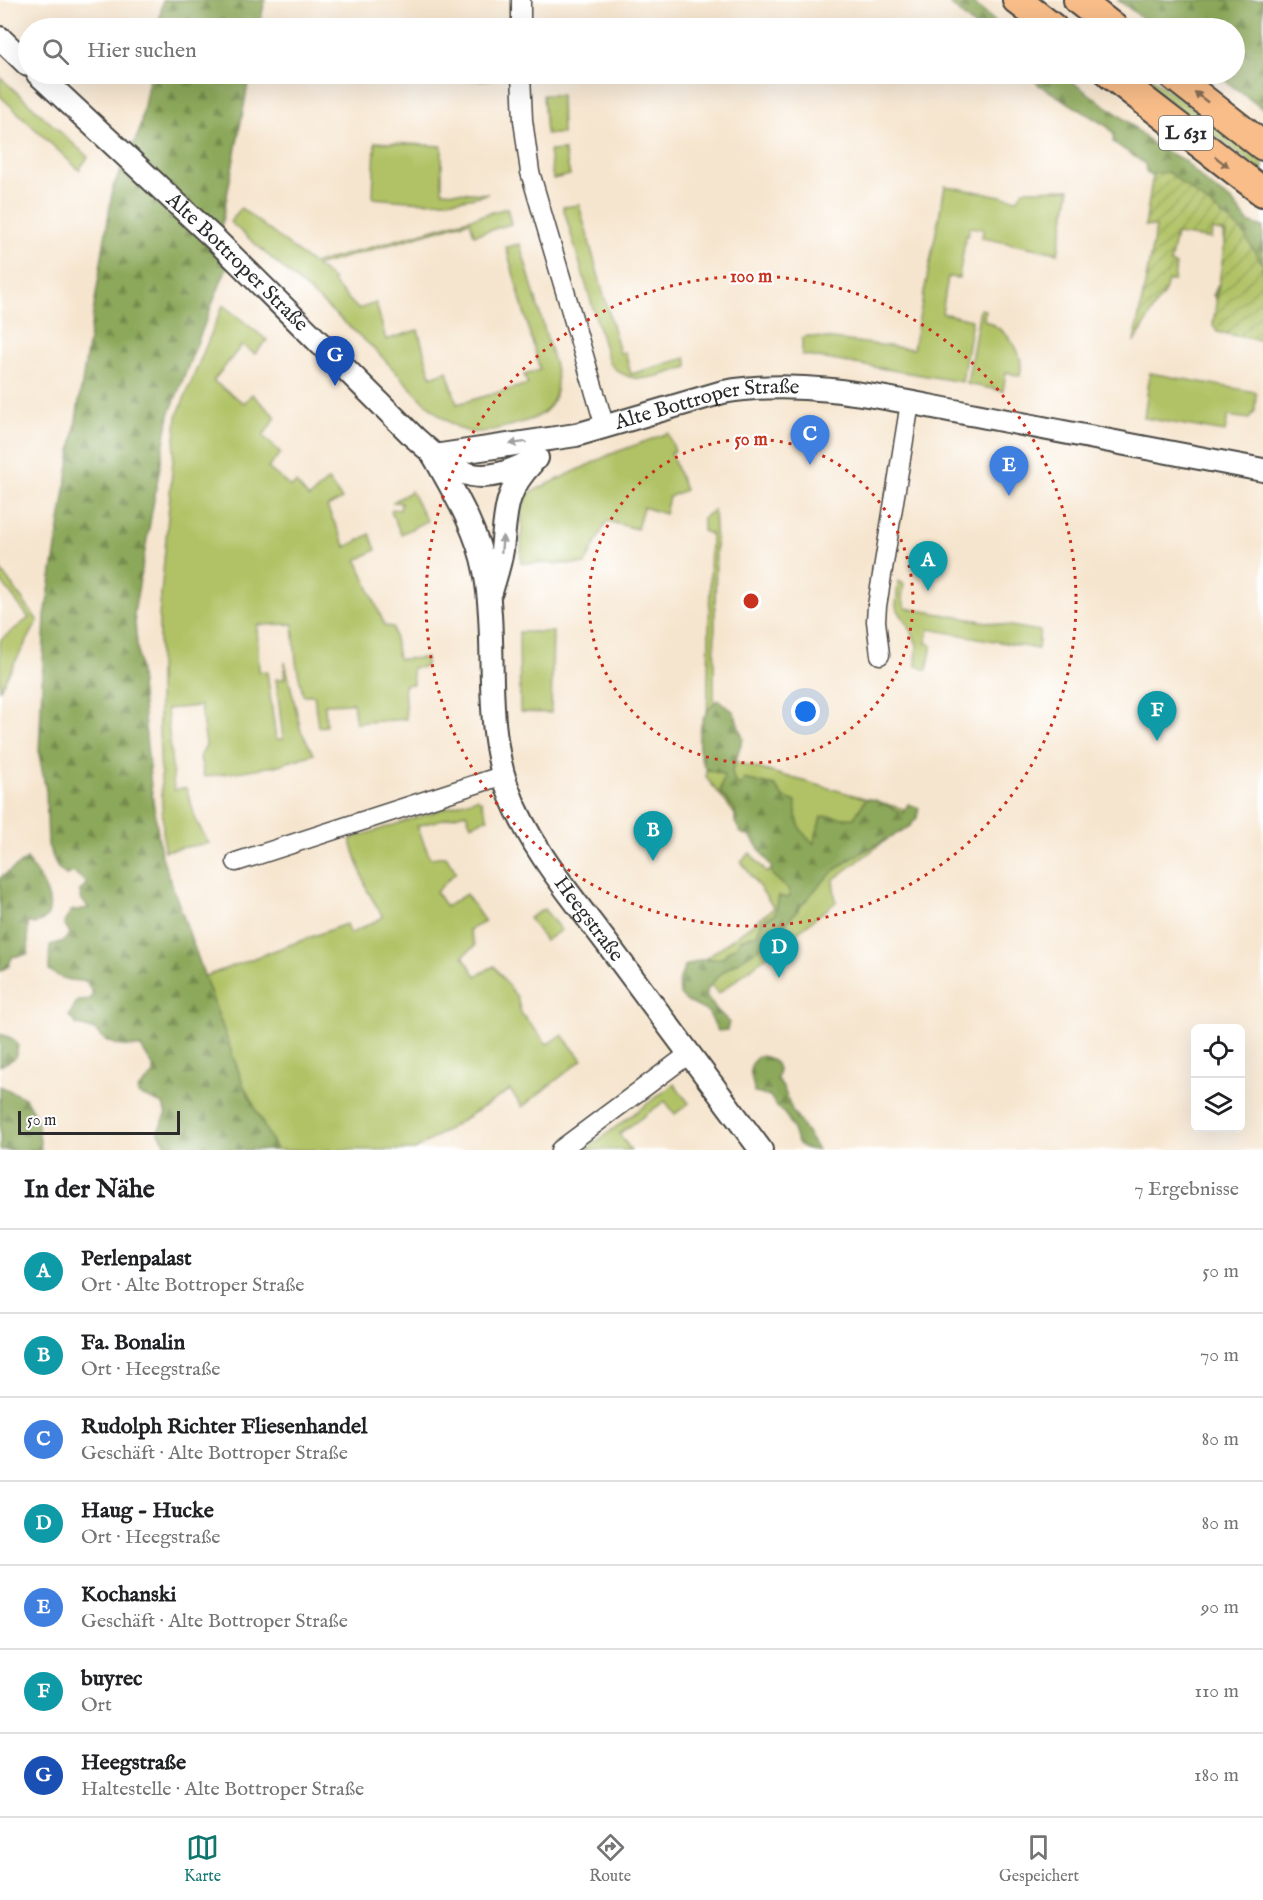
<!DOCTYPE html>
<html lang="de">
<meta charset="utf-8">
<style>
:root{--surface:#fff;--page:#f6f6f6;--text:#202124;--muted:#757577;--line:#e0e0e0;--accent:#0f766e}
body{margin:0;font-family:"IM FELL English",serif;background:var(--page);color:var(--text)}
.controls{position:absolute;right:18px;bottom:18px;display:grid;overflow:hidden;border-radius:9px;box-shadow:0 6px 24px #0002}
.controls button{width:54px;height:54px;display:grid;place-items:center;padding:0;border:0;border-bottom:2px solid var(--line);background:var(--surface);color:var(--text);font:30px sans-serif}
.scale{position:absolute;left:18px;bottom:15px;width:162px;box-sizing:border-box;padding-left:6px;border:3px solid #2b2b2b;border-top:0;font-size:16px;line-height:21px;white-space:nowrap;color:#2b2b2b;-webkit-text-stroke:4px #fff;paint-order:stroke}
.you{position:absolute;left:806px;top:712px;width:21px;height:21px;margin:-15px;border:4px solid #fff;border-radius:50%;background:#1a73e8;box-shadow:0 0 0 9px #1a73e833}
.badge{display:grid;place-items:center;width:39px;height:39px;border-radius:50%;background:var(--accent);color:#fff;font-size:20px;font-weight:700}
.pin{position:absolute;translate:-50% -50px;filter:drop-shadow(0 2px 3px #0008)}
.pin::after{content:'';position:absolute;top:32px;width:21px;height:18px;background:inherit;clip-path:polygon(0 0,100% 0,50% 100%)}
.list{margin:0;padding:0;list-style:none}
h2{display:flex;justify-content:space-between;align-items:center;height:78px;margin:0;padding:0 24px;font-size:26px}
h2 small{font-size:20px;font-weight:400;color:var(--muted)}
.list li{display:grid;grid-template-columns:39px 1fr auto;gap:18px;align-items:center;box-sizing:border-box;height:84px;padding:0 24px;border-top:2px solid var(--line)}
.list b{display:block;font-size:22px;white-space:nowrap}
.list p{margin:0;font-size:20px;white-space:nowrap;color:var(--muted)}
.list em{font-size:20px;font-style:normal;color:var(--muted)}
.icon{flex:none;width:33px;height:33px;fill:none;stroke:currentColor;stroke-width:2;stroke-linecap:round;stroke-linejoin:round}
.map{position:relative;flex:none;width:1263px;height:1150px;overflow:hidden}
.search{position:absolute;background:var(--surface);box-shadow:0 6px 24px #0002;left:18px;right:18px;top:18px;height:66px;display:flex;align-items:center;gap:15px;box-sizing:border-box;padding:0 21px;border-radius:33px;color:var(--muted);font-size:22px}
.sheet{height:666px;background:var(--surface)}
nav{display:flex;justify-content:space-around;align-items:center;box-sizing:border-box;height:84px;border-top:2px solid var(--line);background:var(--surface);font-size:16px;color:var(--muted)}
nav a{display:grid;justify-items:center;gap:3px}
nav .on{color:var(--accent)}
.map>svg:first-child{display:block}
</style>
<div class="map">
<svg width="1263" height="1150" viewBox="0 0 1263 1150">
<defs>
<pattern id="forest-firs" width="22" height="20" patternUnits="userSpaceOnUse" patternTransform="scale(1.5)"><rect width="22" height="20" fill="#8ca85a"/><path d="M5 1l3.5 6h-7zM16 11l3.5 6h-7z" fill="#73894b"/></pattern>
<pattern id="garden-furrows" width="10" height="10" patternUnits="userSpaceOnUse" patternTransform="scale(1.5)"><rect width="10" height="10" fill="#b0c265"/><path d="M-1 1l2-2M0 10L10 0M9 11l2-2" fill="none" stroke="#8f9e53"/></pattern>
</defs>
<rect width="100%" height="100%" fill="#fff"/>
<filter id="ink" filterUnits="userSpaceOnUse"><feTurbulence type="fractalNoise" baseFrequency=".0167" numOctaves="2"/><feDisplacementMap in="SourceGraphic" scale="12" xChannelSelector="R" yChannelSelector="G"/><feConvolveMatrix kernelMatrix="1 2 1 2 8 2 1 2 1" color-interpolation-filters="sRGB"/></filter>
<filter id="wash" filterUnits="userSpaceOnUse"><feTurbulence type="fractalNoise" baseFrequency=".008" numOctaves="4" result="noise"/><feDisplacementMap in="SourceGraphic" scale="24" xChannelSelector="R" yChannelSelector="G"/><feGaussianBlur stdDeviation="1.35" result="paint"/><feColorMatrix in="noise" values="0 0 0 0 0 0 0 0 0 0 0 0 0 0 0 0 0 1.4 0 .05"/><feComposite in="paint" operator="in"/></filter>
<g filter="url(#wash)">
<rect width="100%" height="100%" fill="#f6e5ce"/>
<g fill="#b0c265" stroke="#6e7648" stroke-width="1.5">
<polygon points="410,74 493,74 492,80 415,80"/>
<polygon points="1135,74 1147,74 1263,163 1263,172"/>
<polygon points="0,77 88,157 79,170 0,96"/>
<polygon points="543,95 561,95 562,134 546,134"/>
<path d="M375,142l67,4v45l46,3c-39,11 -76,8 -115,4z"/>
<polygon points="564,150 570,175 553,179 549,151"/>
<polygon points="945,186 1018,199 1023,190 1070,189 1058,253 982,238 983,229 970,227 968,236 966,235 959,278 948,277 942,313 972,320 962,382 802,355 802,338 808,336 913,349"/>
<path d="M579,205l41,148 5,-1 6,22 55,-16 2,9c-28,8 -55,23 -79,-4l-46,-156z"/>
<path d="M241,208l72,56 194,-56 4,16 -37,11 -4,-14 -154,45 18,14 -1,3 25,26 18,-6 10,37 32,-10 13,47 16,-6 10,33 71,-20 -4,-9 16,-5 -34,-123 14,-3 35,122c5,22 1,44 -23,53 -11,4 -51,16 -62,13 -35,-9 -73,-62 -99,-86 -47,-42 -94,-83 -141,-124z"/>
<polygon points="223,305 267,340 255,354 242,345 213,381 244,403 252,394 276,417 263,436 281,453 268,468 291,487 296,483 309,498 328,480 342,499 327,507 346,547 370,534 376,550 357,560 385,626 393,627 398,659 426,658 426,667 412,668 413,684 404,685 406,719 356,723 353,703 325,704 326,726 318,727 314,695 303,695 296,662 293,624 257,625 259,671 267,672 276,739 283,739 276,679 284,679 285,662 301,731 314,754 275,766 204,777 200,757 206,745 200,706 167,709 174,790 186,788 197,823 209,843 164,851 159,731 159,616 177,416"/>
<path d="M980,309l5,1 -1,10c21,9 42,30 36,56l-14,-4 -3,19 -36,-7z"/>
<polygon points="1150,373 1256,392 1255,411 1249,419 1228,416 1225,432 1144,418"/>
<polygon points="668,433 675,451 671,453 685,490 669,497 665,514 643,507 637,529 607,521 585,564 521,563 522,510 529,493 611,454"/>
<polygon points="411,491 427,521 401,534 391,512 392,509 400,510 401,503 393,502"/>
<polygon points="714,510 716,544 713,756 908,810 906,825 833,880 836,902 718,994 697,965 774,908 741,861 750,853 767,873 775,866 706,777 711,534 703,531 703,518"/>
<polygon points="0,569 38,621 0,689 0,640 29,618 0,580"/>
<polygon points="898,581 904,584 902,598 906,608 1040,631 1038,649 929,629 926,643 932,645 927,670 916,666 917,645 912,632 896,607"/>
<polygon points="519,632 553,632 551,713 520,712"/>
<polygon points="477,798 481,801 488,818 471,825 466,813 417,826 430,858 446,856 456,872 436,892 446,907 466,894 485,922 469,930 475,946 463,956 476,976 494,966 517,997 521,1013 547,1044 562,1035 582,1060 522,1107 510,1090 415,1150 276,1150 243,1084 203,977 346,924 350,934 383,917 367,890 350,839"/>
<polygon points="544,909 561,930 545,941 529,918"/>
<polygon points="674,1084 689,1103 675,1114 665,1101 619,1134 631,1150 585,1150"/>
</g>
<g fill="url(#forest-firs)" stroke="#5c6a42" stroke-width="1.5">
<polygon points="163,0 265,0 259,28 158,28"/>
<polygon points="946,0 969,0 1003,28 976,28"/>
<polygon points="1118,0 1263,0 1263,109 1216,74 1234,74 1234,28 1156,28"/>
<path d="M150,74h100l-31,164 11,21 -61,156 -35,198 17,174 10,67 82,230 33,66h-107l-11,-19 8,-16 -3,-11 -25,-10v-5l15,-14v-9l-12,-19 -20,-1 -16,-6 -10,-10 -19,-6 -7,-8 8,-15 12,-1 4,-6 -7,-13c-15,0 -24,-1 -37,-11l1,-25 14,-4 6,-8 -6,-10 7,-12 18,-3 -8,-9 -1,-8 7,-8 -14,-11 -7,3 -9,-8 -9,-22 -2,-54 -7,-37 6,-138 68,-429 26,-55z"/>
<polygon points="1030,74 1061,74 1126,120 1156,147 1184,160 1205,182 1232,201 1248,222 1263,227 1263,318 1219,304 1213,295 1228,266 1221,224 1162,186 1146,172 1145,164 1113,142 1114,135 1108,127 1039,85"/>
<path d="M718,700l16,12 9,27 -11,32 2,9 6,6 4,-7 31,7 8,11 13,5c-2,14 4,33 18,41l7,-26c12,-3 21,3 33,1l12,-19c14,-1 24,10 37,14l5,-9 11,4 -2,10 -7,8c-23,15 -51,25 -72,42 -27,21 -44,51 -70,73 -23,20 -48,25 -63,53l11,15 13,13 -2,8 -9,1 -10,-19 -22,-11 -6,-6 -1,-14 6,-15 14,-6 24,-2 5,-7 9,-5 2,-6 18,-6 5,-13 13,-7 4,-18 7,2 4,-3 -2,-6 -16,-14 -1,-9 -20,-29 -10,-4 -6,-11v-12l-15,-18 4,-17 -18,-6c-13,-20 -8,-55 12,-69z"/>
<path d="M27,859c12,19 29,38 20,59l-13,6 -5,-2c-4,10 1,21 -1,32l-16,3 -3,9 -9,5v-93z"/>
<polygon points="0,1034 11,1038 18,1045 15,1058 0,1066"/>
<path d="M759,1056c13,0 23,9 18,23l7,10 8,21 26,40c-27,0 -20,-16 -30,-31 -6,-9 -13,-13 -18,-23l-16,-3c0,-16 -11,-26 5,-37z"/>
<polygon points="0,1086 25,1098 37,1119 41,1150 0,1150"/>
</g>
<path fill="url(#garden-furrows)" stroke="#6e7648" stroke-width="1.5" d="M1168,172l74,59 21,34v76l-46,-9 -4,-7 13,-92 -14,-3 -1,9 -35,-5 -6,29 6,2 -2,16h-6c-5,21 -9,16 -16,30 -6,12 -10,21 -18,31l22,-115 -11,-1 8,-52z"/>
</g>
<g filter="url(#ink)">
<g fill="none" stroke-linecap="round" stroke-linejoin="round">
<defs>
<g id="minor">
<polyline points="521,28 521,0"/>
<polyline points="521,74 523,120 530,172 605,427"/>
<polyline points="880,655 876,621 877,606 910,403"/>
<polyline points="236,862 504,775"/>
<polyline points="560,1150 689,1054"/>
</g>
<g id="tertiary">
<polyline points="0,38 28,65"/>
<path id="s1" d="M38,74l178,166 198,197c46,42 66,52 123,21"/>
<path id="s2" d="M434,456l142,-21 147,-43c84,-15 170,8 253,23 96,19 191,37 287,55"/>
<path id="s3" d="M434,456c20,36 43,73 51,115 13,71 -2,147 22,216 22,61 67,112 105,163 50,67 99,133 149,200"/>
<path d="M491,592c4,-14 9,-28 11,-42 4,-37 2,-58 30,-87"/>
</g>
<g id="primary">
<polyline points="1017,0 1053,28"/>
<polyline points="1078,0 1114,28"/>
<polyline points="1110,74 1263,192"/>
<polyline points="1171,74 1263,146"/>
</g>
</defs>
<use href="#minor" stroke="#494743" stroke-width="21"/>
<use href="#tertiary" stroke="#494743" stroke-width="26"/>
<use href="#primary" stroke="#494743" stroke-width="32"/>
<use href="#minor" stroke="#fff" stroke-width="18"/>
<use href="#tertiary" stroke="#fff" stroke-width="22"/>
<use href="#primary" stroke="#f8bd89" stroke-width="28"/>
</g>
<defs><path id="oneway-solid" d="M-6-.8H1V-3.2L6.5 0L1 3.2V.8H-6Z" transform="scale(1.5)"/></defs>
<g fill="#876d55">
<use href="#oneway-solid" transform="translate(1201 97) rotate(-142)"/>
<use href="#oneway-solid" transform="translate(1222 162) rotate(38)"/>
</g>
<g fill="#a0a0a0">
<use href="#oneway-solid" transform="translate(518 443) rotate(173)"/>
<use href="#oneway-solid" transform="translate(502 544) rotate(-85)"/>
</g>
</g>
<g fill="none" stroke="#c8321e" stroke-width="3" stroke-dasharray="3 6">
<circle cx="751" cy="601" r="162"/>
<circle cx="751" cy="601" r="325"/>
</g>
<g text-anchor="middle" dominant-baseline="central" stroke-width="4.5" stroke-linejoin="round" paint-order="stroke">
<rect fill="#fff" stroke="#6b6b6b" stroke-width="1.5" x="1159" y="116" width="54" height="34" rx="4.5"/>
<g font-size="20" font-weight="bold" fill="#2b2b2b">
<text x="1186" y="133">L 631</text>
</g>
<g font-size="21" fill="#2b2b2b" stroke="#fff">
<text stroke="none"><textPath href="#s1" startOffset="274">Alte Bottroper Straße</textPath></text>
<text stroke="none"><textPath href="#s2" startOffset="279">Alte Bottroper Straße</textPath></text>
<text stroke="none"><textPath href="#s3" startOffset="500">Heegstraße</textPath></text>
</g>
</g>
<circle cx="751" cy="601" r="9" fill="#c8321e" stroke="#fff" stroke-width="3"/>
<g font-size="18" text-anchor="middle" font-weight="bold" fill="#c8321e" stroke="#fff" stroke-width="4.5" stroke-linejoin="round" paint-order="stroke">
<text x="751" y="282">100 m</text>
<text x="751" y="445">50 m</text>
</g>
</svg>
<div class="controls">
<button><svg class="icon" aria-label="locate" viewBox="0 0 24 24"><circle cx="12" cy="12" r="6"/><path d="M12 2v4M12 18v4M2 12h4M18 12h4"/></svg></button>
<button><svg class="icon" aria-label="layers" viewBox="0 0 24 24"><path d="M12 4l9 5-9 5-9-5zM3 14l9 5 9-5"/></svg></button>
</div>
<div class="scale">50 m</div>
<div class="you"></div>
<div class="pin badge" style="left:928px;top:591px;background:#0f9aa8">A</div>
<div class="pin badge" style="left:653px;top:861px;background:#0f9aa8">B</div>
<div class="pin badge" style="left:810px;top:465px;background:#3f7fe0">C</div>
<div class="pin badge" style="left:779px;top:978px;background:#0f9aa8">D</div>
<div class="pin badge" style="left:1009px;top:496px;background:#3f7fe0">E</div>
<div class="pin badge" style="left:1157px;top:741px;background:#0f9aa8">F</div>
<div class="pin badge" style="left:335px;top:386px;background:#1a4fb4">G</div>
<div class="search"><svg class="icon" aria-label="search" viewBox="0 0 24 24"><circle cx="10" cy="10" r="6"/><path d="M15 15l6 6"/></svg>Hier suchen</div>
</div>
<section class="sheet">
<h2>In der Nähe<small>7 Ergebnisse</small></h2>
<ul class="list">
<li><span class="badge" style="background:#0f9aa8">A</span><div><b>Perlenpalast</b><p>Ort · Alte Bottroper Straße</p></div><em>50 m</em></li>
<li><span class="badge" style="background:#0f9aa8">B</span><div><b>Fa. Bonalin</b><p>Ort · Heegstraße</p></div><em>70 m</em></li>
<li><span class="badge" style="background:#3f7fe0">C</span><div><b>Rudolph Richter Fliesenhandel</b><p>Geschäft · Alte Bottroper Straße</p></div><em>80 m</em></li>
<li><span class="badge" style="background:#0f9aa8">D</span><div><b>Haug - Hucke</b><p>Ort · Heegstraße</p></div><em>80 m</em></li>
<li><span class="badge" style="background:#3f7fe0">E</span><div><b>Kochanski</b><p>Geschäft · Alte Bottroper Straße</p></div><em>90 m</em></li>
<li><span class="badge" style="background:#0f9aa8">F</span><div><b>buyrec</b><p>Ort</p></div><em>110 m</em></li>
<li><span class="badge" style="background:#1a4fb4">G</span><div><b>Heegstraße</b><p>Haltestelle · Alte Bottroper Straße</p></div><em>180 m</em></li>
</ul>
</section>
<nav>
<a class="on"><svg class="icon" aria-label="map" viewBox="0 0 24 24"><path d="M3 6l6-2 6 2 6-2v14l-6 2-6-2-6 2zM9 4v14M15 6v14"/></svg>Karte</a>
<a><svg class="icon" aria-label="directions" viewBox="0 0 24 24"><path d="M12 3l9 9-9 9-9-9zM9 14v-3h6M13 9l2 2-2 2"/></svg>Route</a>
<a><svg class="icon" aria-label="saved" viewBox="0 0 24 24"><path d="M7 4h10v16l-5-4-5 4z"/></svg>Gespeichert</a>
</nav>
